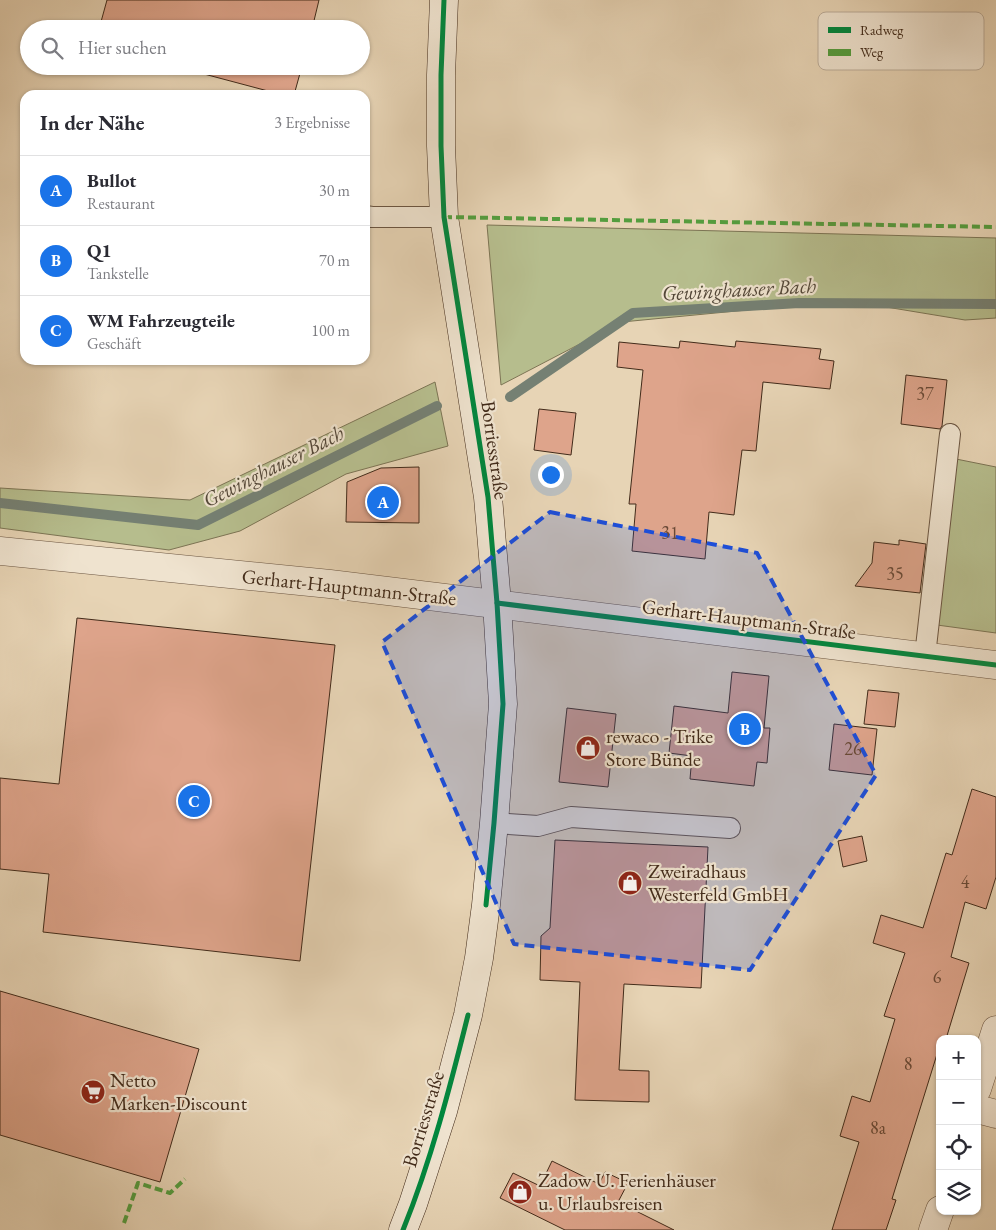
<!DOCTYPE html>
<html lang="de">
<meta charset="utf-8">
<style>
:root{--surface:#fff;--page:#f2f2f3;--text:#2b2b33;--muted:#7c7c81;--line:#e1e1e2;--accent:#1a73e8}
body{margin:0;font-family:"EB Garamond",serif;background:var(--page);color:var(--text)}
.controls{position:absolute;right:15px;bottom:15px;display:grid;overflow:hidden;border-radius:10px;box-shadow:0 1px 4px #0004}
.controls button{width:45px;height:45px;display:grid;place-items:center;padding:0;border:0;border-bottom:1px solid var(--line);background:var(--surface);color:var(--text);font:25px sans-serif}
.you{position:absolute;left:550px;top:474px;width:18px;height:18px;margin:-12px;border:4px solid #fff;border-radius:50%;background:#1a73e8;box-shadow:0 0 0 8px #1a73e833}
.badge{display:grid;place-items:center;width:32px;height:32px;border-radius:50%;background:var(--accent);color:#fff;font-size:16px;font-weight:700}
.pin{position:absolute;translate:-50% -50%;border:2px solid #fff;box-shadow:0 1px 5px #0006}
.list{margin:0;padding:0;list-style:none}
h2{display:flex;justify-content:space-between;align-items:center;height:65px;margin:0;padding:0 20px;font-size:21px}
h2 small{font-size:16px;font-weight:400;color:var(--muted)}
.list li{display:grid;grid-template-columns:32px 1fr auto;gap:15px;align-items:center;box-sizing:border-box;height:70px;padding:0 20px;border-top:1px solid var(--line)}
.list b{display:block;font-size:19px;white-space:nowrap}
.list p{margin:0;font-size:16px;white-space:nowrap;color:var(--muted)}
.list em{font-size:16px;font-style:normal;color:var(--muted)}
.icon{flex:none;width:28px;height:28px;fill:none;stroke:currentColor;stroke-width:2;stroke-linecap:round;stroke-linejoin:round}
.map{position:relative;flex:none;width:996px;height:1230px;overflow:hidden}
.search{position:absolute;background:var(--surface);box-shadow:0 1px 4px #0004;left:20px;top:20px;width:350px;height:55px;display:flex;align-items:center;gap:12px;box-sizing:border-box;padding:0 18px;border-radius:28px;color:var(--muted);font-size:19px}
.panel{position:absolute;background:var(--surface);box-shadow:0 1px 4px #0004;left:20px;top:90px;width:350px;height:275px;border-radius:15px}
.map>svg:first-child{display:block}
</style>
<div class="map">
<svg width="996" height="1230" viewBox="0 0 996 1230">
<rect width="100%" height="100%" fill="#e7d4b5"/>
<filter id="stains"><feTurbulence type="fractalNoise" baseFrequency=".004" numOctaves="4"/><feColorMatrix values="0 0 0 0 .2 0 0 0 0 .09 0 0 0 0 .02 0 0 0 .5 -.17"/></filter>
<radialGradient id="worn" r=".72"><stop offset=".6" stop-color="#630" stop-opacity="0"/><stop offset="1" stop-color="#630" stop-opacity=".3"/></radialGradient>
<g fill="#b6bd8d" stroke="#7c7454">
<polygon points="487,225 996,238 996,318 965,320 874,305 799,305 622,322 501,385"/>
<polygon points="435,382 448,446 346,474 240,531 169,550 0,528 0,488 190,500"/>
<polygon points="956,459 996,467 996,633 937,625"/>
</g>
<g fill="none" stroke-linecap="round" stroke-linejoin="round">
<g stroke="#758073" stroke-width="10">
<polyline points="510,397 633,313 799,303 996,304"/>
<polyline points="0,503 198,525 437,406"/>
</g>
</g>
<g fill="#dea48b" stroke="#422b1a">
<polygon points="107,0 319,0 312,29 99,29"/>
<polygon points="174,66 302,66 294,95 283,95"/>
<polygon points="680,341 735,347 736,341 821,349 819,359 834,361 830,389 763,382 756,451 742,450 734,515 709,512 705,559 632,551 636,504 629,504 643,370 617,367 619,342 679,348"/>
<polygon points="906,375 947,380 942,426 940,429 901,424"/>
<polygon points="539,409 576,413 571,455 534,450"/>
<polygon points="419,467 419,523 346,522 347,482 381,468"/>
<polygon points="899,540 926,544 920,593 855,586 872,563 874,542 899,545"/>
<polygon points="77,618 335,645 300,961 43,932 49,874 0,869 0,778 59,784"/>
<polygon points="732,672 769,676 764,728 770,728 767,763 757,762 754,786 690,779 692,756 669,753 674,706 728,713"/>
<polygon points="868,690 899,693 895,727 864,724"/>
<polygon points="567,708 616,714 608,787 559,782"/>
<polygon points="834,724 877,729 872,775 829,770"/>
<polygon points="972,789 996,797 996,877 986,909 965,902 951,957 969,963 946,1039 940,1039 940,1052 938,1051 892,1199 896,1200 886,1230 832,1230 859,1142 840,1136 852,1096 870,1102 895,1019 884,1016 905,953 873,943 881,915 923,928 946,853 952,855"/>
<polygon points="862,836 867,861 843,867 838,841"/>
<polygon points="555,840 708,847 701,988 624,984 619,1070 649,1071 649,1102 575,1100 580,982 540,980 541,936 550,928"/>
<polygon points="0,991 199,1049 160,1182 0,1135"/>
<polygon points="552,1161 599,1184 605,1172 628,1183 618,1202 674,1230 565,1230 500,1198 513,1173 540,1186"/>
</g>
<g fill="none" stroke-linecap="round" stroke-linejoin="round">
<defs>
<g id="service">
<polyline points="365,216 372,217 444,217"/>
<polyline points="925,656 950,434"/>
<polyline points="494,823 538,826 571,817 730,828"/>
</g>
<g id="minor">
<polyline points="977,1089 996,1030"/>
<polyline points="977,1109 996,1114"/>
<polyline points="933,1230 940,1210"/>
</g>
<polyline id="tertiary" points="0,551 330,584 996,665"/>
<polyline id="secondary" points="403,1230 413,1204 443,1111 468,1015 479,958 486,905 494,823 503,704 497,603 488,497 444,217 441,146 441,75 444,0"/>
</defs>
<use href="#service" stroke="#6b5541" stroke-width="22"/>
<use href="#minor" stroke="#6b5541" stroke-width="29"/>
<use href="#tertiary" stroke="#6b5541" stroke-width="29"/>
<use href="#secondary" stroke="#422b1a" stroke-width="29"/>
<use href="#service" stroke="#efe3cf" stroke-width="20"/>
<use href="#minor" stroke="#efe3cf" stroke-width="28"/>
<use href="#tertiary" stroke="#efe3cf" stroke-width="28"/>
<use href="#secondary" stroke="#efe3cf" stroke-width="28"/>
<g stroke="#549d3e" stroke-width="4" stroke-dasharray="8 4" stroke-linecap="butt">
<polyline points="444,217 996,227"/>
<polyline points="124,1223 138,1183 170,1193 185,1179"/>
</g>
<defs>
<g id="cycleway">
<polyline points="444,0 441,75 441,146 444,217 488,497 497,603 503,704 494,823 486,905"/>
<polyline points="497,603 996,665"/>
<path d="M403,1230c28,-69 47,-143 65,-215"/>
</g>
</defs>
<use href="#cycleway" stroke="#efe3cf" stroke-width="8"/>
<use href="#cycleway" stroke="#00873e" stroke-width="5"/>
</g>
<path fill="#1d4ed8" fill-opacity="0.2" stroke="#1d4ed8" stroke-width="4" stroke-dasharray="10 6" stroke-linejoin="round" d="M550,512l207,41 119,222 -126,195 -236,-26 -132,-302z"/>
<defs>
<symbol id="shop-disc" viewBox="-11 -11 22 22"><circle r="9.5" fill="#8f2418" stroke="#efe3cf"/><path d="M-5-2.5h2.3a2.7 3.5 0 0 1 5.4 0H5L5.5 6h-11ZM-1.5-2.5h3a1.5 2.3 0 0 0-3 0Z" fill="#fff"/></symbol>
<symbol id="supermarket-disc" viewBox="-11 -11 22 22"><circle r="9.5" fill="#8f2418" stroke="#efe3cf"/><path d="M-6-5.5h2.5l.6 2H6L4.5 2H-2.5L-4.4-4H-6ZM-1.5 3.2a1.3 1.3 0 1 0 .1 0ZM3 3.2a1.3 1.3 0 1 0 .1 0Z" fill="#fff"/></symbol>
</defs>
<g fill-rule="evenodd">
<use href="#shop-disc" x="574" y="734" width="28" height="28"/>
<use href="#shop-disc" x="616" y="869" width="28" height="28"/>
<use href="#supermarket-disc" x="79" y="1078" width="28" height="28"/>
<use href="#shop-disc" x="506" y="1178" width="28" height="28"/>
</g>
<g text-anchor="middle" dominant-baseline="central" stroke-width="4.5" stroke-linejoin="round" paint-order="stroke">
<g font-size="18" fill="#694936">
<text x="925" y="393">37</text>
<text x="670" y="532">31</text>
<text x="895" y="573">35</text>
<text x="853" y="748">26</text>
<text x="965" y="881">4</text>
<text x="937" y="976">6</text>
<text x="908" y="1063">8</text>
<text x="878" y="1127">8a</text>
</g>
<g font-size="20" fill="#422b1a" stroke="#efe3cf">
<text transform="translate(495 450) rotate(82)">Borriesstraße</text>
<text transform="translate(349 587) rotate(6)">Gerhart-Hauptmann-Straße</text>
<text transform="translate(749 619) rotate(7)">Gerhart-Hauptmann-Straße</text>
<text transform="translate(423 1119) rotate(-73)">Borriesstraße</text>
</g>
<g font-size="20" fill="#422b1a" stroke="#efe3cf" text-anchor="start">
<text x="606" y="736">rewaco - Trike<tspan x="606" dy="23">Store Bünde</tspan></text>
<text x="648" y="871">Zweiradhaus<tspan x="648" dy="23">Westerfeld GmbH</tspan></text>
<text x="110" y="1080">Netto<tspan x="110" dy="23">Marken-Discount</tspan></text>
<text x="538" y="1180">Zadow U. Ferienhäuser<tspan x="538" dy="23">u. Urlaubsreisen</tspan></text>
</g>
<g font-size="21" font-style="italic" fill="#534738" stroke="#efe3cf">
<text transform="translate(739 289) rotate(-3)">Gewinghauser Bach</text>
<text transform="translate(273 466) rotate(-27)">Gewinghauser Bach</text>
</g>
</g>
<rect x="818" y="12" width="166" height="58" rx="8" fill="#efe3cf" stroke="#bbac99" stroke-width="1"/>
<rect x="828" y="27" width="23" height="6" fill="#00873e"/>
<rect x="828" y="49" width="23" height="7" fill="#549d3e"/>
<g font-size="14" fill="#422b1a">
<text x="860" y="35">Radweg</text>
<text x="860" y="57">Weg</text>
</g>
<rect width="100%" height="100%" filter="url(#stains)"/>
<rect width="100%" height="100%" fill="url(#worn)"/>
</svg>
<div class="controls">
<button>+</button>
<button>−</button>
<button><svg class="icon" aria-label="locate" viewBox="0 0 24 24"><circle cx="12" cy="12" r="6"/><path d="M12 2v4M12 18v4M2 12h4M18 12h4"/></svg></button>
<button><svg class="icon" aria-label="layers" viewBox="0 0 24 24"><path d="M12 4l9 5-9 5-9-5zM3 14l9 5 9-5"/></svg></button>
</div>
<div class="you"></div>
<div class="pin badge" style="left:383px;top:502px">A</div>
<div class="pin badge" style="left:745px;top:729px">B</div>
<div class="pin badge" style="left:194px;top:801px">C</div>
<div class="search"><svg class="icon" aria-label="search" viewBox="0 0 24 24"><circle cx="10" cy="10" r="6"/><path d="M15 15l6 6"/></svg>Hier suchen</div>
<section class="panel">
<h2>In der Nähe<small>3 Ergebnisse</small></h2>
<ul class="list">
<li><span class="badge">A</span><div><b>Bullot</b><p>Restaurant</p></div><em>30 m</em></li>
<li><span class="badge">B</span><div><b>Q1</b><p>Tankstelle</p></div><em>70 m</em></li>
<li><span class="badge">C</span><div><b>WM Fahrzeugteile</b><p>Geschäft</p></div><em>100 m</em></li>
</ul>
</section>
</div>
